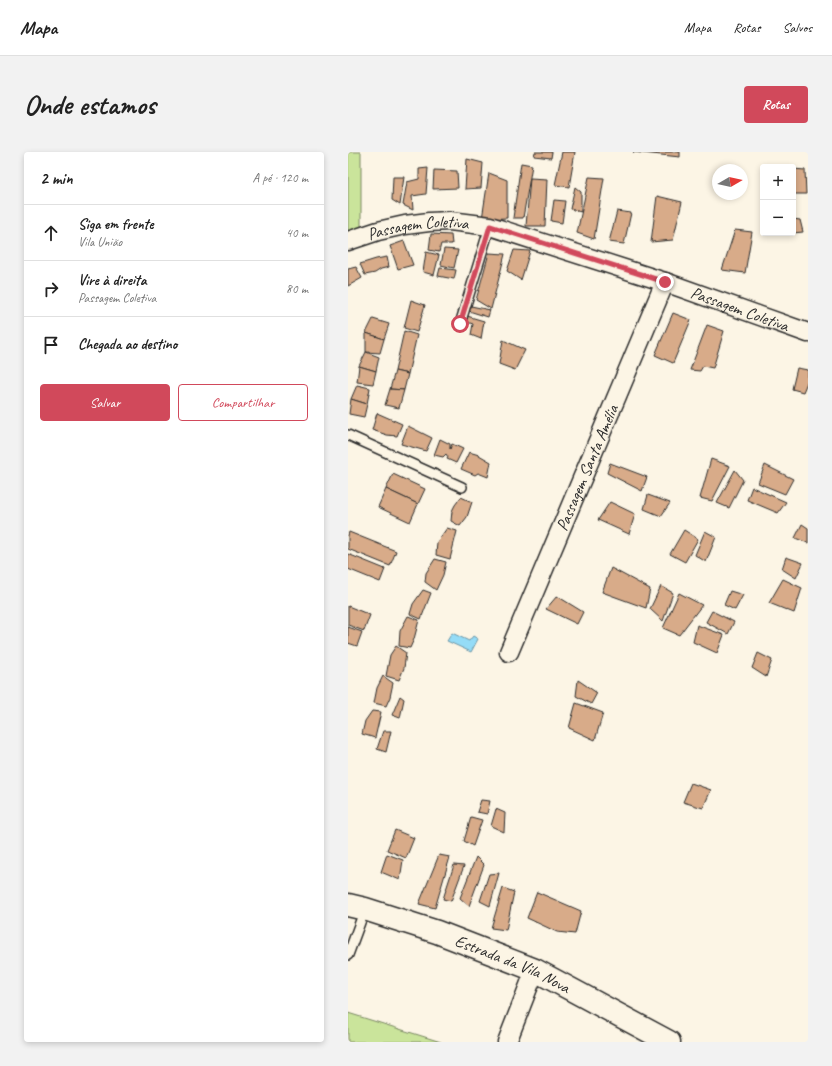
<!DOCTYPE html>
<html lang="pt">
<meta charset="utf-8">
<style>
:root{--surface:#fff;--page:#f2f2f2;--text:#222;--muted:#767676;--line:#e0e0e0;--accent:#d1495b}
body{margin:0;font-family:Caveat,sans-serif;background:var(--page);color:var(--text)}
.controls{position:absolute;right:12px;top:12px;display:grid;overflow:hidden;border-radius:4px;box-shadow:0 2px 6px #0003}
.controls button{width:36px;height:36px;display:grid;place-items:center;padding:0;border:0;border-bottom:1px solid var(--line);background:var(--surface);color:var(--text);font:20px sans-serif}
.compass{position:absolute;left:364px;top:12px;width:36px;height:36px;border-radius:50%;background:var(--surface);box-shadow:0 2px 6px #0003;rotate:81deg}
.stop{position:absolute;width:12px;height:12px;margin:-9px;border:3px solid #d1495b;border-radius:50%;background:#fff}
.stop.end{background:#d1495b;border-color:#fff;box-shadow:0 1px 4px #0008}
.list{margin:0;padding:0;list-style:none}
h2{display:flex;justify-content:space-between;align-items:center;height:52px;margin:0;padding:0 16px;font-size:17px}
h2 small{font-size:13px;font-weight:400;color:var(--muted)}
.list li{display:grid;grid-template-columns:26px 1fr auto;gap:12px;align-items:center;box-sizing:border-box;height:56px;padding:0 16px;border-top:1px solid var(--line)}
.list b{display:block;font-size:15px;white-space:nowrap}
.list p{margin:0;font-size:13px;white-space:nowrap;color:var(--muted)}
.list em{font-size:13px;font-style:normal;color:var(--muted)}
.actions{display:flex;gap:8px;padding:12px 16px}
.actions a{flex:1;padding:9px 0;border:1px solid var(--accent);border-radius:4px;text-align:center;font-size:14px;color:var(--accent)}
.actions .main{background:var(--accent);color:#fff}
.icon{flex:none;width:22px;height:22px;fill:none;stroke:currentColor;stroke-width:2;stroke-linecap:round;stroke-linejoin:round}
.map{position:relative;flex:none;width:460px;height:890px;overflow:hidden;border-radius:4px}
header{display:flex;align-items:center;gap:24px;box-sizing:border-box;height:56px;padding:0 20px;background:var(--surface);border-bottom:1px solid var(--line)}
header strong{font-size:19px}
nav{display:flex;gap:22px;margin-inline-start:auto;font-size:14px}
.intro{display:flex;align-items:center;justify-content:space-between;box-sizing:border-box;height:96px;padding:0 24px}
h1{margin:0;font-size:28px}
.button{padding:10px 18px;border-radius:4px;background:var(--accent);color:#fff;font-size:14px;font-weight:700}
main{display:flex;gap:24px;padding:0 24px}
aside{flex:1;background:var(--surface);border-radius:4px;box-shadow:0 2px 6px #0003}
.map>svg:first-child{display:block}
</style>
<header>
<strong>Mapa</strong>
<nav><a>Mapa</a><a>Rotas</a><a>Salvos</a></nav>
</header>
<div class="intro"><h1>Onde estamos</h1><a class="button">Rotas</a></div>
<main>
<aside>
<h2>2 min<small>A pé · 120 m</small></h2>
<ul class="list">
<li><svg class="icon" aria-label="ahead" viewBox="0 0 24 24"><path d="M12 20V5M6 11l6-6 6 6"/></svg><div><b>Siga em frente</b><p>Vila União</p></div><em>40 m</em></li>
<li><svg class="icon" aria-label="right" viewBox="0 0 24 24"><path d="M7 20v-9h11M14 6l5 5-5 5"/></svg><div><b>Vire à direita</b><p>Passagem Coletiva</p></div><em>80 m</em></li>
<li><svg class="icon" aria-label="arrive" viewBox="0 0 24 24"><path d="M6 21V4h12l-3 4 3 4H6"/></svg><div><b>Chegada ao destino</b></div></li>
</ul>
<div class="actions"><a class="main">Salvar</a><a>Compartilhar</a></div>
</aside>
<div class="map">
<svg width="460" height="890" viewBox="0 0 460 890">
<rect width="100%" height="100%" fill="#fcf5e5"/>
<filter id="ink" filterUnits="userSpaceOnUse"><feTurbulence type="fractalNoise" baseFrequency=".025" numOctaves="2"/><feDisplacementMap in="SourceGraphic" scale="8" xChannelSelector="R" yChannelSelector="G"/><feConvolveMatrix kernelMatrix="1 2 1 2 8 2 1 2 1" color-interpolation-filters="sRGB"/></filter>
<g filter="url(#ink)">
<g fill="#cae49b" stroke="#7a8863">
<polygon points="0,0 13,0 13,78 0,83"/>
<polygon points="0,861 93,890 0,890"/>
</g>
<polygon fill="#95dcf7" stroke="#6b95a5" points="104,481 121,489 125,484 130,487 123,500 99,489"/>
<g fill="#d8ab89" stroke="#2b2b2b">
<polygon points="187,0 204,0 203,6 186,4"/>
<polygon points="214,0 227,0 221,35 207,33"/>
<polygon points="285,0 332,0 332,5"/>
<polygon points="119,7 135,11 133,36 117,37"/>
<polygon points="173,11 184,13 175,66 165,66"/>
<polygon points="80,16 78,42 64,44 65,58 55,53 59,30 71,27 71,17"/>
<polygon points="445,17 457,18 458,42 445,42"/>
<polygon points="86,18 109,19 110,36 85,37"/>
<polygon points="141,21 159,28 159,66 134,67"/>
<polygon points="45,25 56,25 52,53 44,48"/>
<polygon points="241,25 256,26 246,87 229,81"/>
<polygon points="182,26 199,27 197,74 178,74"/>
<polygon points="227,35 233,40 233,60 222,57"/>
<polygon points="309,44 334,50 325,88 303,90"/>
<polygon points="206,48 217,49 214,71 203,69"/>
<polygon points="269,59 283,61 276,92 261,90"/>
<polygon points="445,67 452,68 455,80 445,81"/>
<polygon points="387,78 404,80 397,121 374,118"/>
<polygon points="83,82 103,83 104,92 93,92 91,100 81,98"/>
<polygon points="56,89 65,113 50,117 42,94"/>
<polygon points="96,97 110,98 106,116 93,113"/>
<polygon points="166,98 182,99 173,128 159,119"/>
<polygon points="78,100 91,103 86,123 75,120"/>
<polygon points="141,101 157,102 143,157 128,148"/>
<polygon points="39,105 41,115 33,117 27,121 17,123 12,112 28,107"/>
<polygon points="8,115 14,126 0,134 0,117"/>
<polygon points="92,116 108,118 106,127 90,124"/>
<polygon points="63,148 77,153 69,180 56,176"/>
<polygon points="123,154 142,158 140,165 121,159"/>
<polygon points="325,161 343,168 325,211 307,203"/>
<polygon points="119,164 136,169 133,187 123,183 125,172 119,170"/>
<polygon points="25,167 41,172 36,187 18,181"/>
<polygon points="359,173 376,179 365,216 355,214 352,219 342,218"/>
<polygon points="56,179 69,183 60,222 47,219"/>
<polygon points="18,181 36,187 32,201 18,200"/>
<polygon points="155,188 177,198 167,218 151,212"/>
<polygon points="18,200 31,205 28,219 11,214"/>
<polygon points="11,214 28,219 25,232 9,230"/>
<polygon points="449,216 460,218 460,228 455,240 444,237"/>
<polygon points="47,219 60,222 56,238 42,237"/>
<polygon points="9,233 22,236 19,252 3,247"/>
<polygon points="42,237 56,238 51,256 37,253"/>
<polygon points="3,247 19,252 16,265 1,262"/>
<polygon points="29,261 54,272 49,284 39,283 24,278"/>
<polygon points="60,274 84,286 78,299 53,292"/>
<polygon points="92,287 102,292 102,297 104,292 115,297 108,311 99,307 100,305 98,302 95,305 86,303"/>
<polygon points="121,300 131,303 143,310 140,325 130,321 127,323 113,317"/>
<polygon points="363,307 382,314 364,349 352,346"/>
<polygon points="262,311 299,325 294,339 259,321"/>
<polygon points="417,313 445,327 437,342 410,331"/>
<polygon points="387,318 395,328 381,356 369,351"/>
<polygon points="45,322 77,337 70,352 38,337"/>
<polygon points="404,335 438,350 430,361 399,348"/>
<polygon points="38,337 70,352 62,370 30,355"/>
<polygon points="300,343 322,351 313,364 296,357"/>
<polygon points="113,345 124,350 119,365 112,374 103,369 104,359 107,353"/>
<polygon points="262,350 287,362 281,382 250,368"/>
<polygon points="454,372 460,376 460,391 447,386"/>
<polygon points="99,376 109,379 102,407 88,403 89,390"/>
<polygon points="336,378 350,387 337,410 322,402"/>
<polygon points="357,379 368,385 358,410 347,403"/>
<polygon points="1,380 48,399 42,414 0,397 0,384"/>
<polygon points="0,402 37,417 32,430 0,417"/>
<polygon points="438,405 455,411 448,426 434,417"/>
<polygon points="87,407 98,410 95,423 88,438 77,430 78,421"/>
<polygon points="263,416 302,437 298,456 254,440"/>
<polygon points="435,427 454,436 446,461 421,451"/>
<polygon points="313,434 325,441 315,469 302,457"/>
<polygon points="75,438 83,441 73,467 62,462 65,452"/>
<polygon points="382,439 395,443 387,458 376,453"/>
<polygon points="331,441 354,453 331,483 315,476"/>
<polygon points="209,444 235,460 229,472 198,457"/>
<polygon points="0,454 22,463 16,479 0,473"/>
<polygon points="364,459 386,470 380,482 358,470"/>
<polygon points="60,464 71,468 66,487 62,496 51,494 52,479"/>
<polygon points="349,473 376,483 369,501 345,490"/>
<polygon points="0,475 14,480 9,494 0,491"/>
<polygon points="48,494 58,501 56,516 51,528 38,524 42,503"/>
<polygon points="410,501 424,508 418,525 404,516"/>
<polygon points="35,524 45,531 42,545 38,554 26,551 29,536"/>
<polygon points="230,528 249,541 243,552 228,544"/>
<polygon points="52,544 56,547 52,566 44,563"/>
<polygon points="228,551 255,561 247,588 221,576"/>
<polygon points="24,559 33,560 27,586 14,582 17,569"/>
<polygon points="35,579 43,579 38,600 29,597"/>
<polygon points="343,631 363,638 355,656 335,650"/>
<polygon points="133,648 142,649 139,662 129,660"/>
<polygon points="148,657 157,661 156,680 143,674"/>
<polygon points="123,665 134,668 125,694 116,689"/>
<polygon points="47,678 66,686 58,706 39,698"/>
<polygon points="39,702 55,708 52,728 33,720"/>
<polygon points="91,703 102,705 87,756 71,752"/>
<polygon points="128,705 136,713 121,754 112,746"/>
<polygon points="106,713 116,714 103,749 95,747"/>
<polygon points="151,721 142,754 132,749 141,722"/>
<polygon points="155,736 166,740 158,778 143,776"/>
<polygon points="189,740 233,759 227,782 209,780 179,766"/>
</g>
<g fill="none" stroke-linecap="round" stroke-linejoin="round">
<defs>
<g id="lane">
<polyline points="112,172 142,74"/>
<polyline points="0,283 114,335"/>
<polyline points="0,803 17,757"/>
</g>
<g id="street">
<path id="s1" d="M0,89l30,-10 27,-6 24,-3 21,-1 40,5 175,56 143,51"/>
<path id="s2" d="M161,500l156,-370"/>
<polyline points="159,890 187,818"/>
</g>
<g id="secondary">
<path id="s3" d="M0,753l17,4 72,23 98,38 134,72"/>
</g>
</defs>
<use href="#lane" stroke="#2b2b2b" stroke-width="12"/>
<use href="#street" stroke="#2b2b2b" stroke-width="21"/>
<use href="#secondary" stroke="#2b2b2b" stroke-width="25"/>
<use href="#lane" stroke="#fcf5e5" stroke-width="9"/>
<use href="#street" stroke="#fcf5e5" stroke-width="18"/>
<use href="#secondary" stroke="#fcf5e5" stroke-width="22"/>
</g>
</g>
<g fill="none" stroke-linecap="round" stroke-linejoin="round" filter="url(#ink)">
<polyline stroke="#d1495b" stroke-width="5" points="112,172 142,74 317,130"/>
</g>
<g text-anchor="middle" dominant-baseline="central" stroke-width="3" stroke-linejoin="round" paint-order="stroke">
<g font-size="17" fill="#2b2b2b" stroke="#fcf5e5">
<text stroke="none"><textPath href="#s1" startOffset="72">Passagem Coletiva</textPath></text>
<text stroke="none"><textPath href="#s1" startOffset="408">Passagem Coletiva</textPath></text>
<text stroke="none"><textPath href="#s2" startOffset="200">Passagem Santa Amélia</textPath></text>
<text stroke="none"><textPath href="#s3" startOffset="175">Estrada da Vila Nova</textPath></text>
</g>
</g>
</svg>
<div class="controls">
<button>+</button>
<button>−</button>
</div>
<svg class="compass" viewBox="-18 -18 36 36"><path d="M0-13l5 13h-10z" fill="#e53935"/><path d="M0 13l5-13h-10z" fill="#767676"/></svg>
<div class="stop" style="left:112px;top:172px"></div>
<div class="stop end" style="left:317px;top:130px"></div>
</div>
</main>
